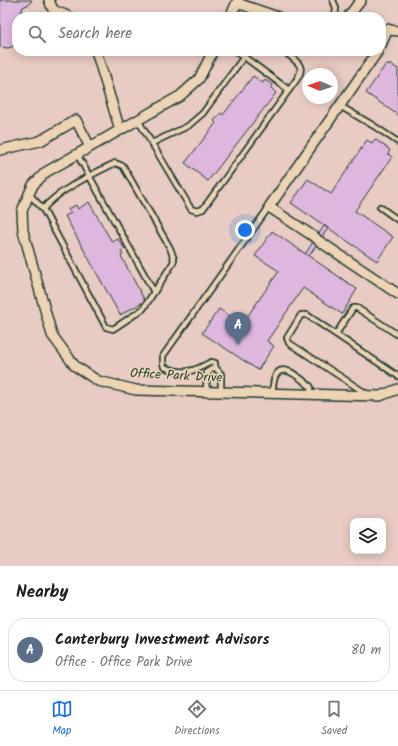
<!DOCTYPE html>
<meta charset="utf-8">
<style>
:root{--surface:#fff;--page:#f6f6f6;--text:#202124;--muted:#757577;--line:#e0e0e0;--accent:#1a73e8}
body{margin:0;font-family:Kalam,sans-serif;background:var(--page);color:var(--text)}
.controls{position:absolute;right:12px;bottom:12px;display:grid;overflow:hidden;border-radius:8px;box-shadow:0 2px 10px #0003}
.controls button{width:36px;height:36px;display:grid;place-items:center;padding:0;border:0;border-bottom:1px solid var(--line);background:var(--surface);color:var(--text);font:20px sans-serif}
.compass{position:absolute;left:302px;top:68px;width:36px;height:36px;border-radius:50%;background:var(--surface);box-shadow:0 2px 10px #0003;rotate:272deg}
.you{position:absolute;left:245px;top:230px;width:14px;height:14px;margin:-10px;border:3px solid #fff;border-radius:50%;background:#1a73e8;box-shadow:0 0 0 6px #1a73e833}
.badge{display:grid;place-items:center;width:26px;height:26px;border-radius:50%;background:var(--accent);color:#fff;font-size:13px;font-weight:700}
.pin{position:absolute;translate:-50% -33px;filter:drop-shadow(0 1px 2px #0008)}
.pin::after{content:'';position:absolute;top:21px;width:14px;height:12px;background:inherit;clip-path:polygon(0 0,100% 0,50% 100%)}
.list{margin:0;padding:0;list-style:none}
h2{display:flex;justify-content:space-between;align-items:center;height:52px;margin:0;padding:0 16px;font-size:17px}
h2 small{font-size:13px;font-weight:400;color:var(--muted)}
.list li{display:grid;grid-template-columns:26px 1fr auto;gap:12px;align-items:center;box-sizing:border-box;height:64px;margin:0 8px 8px;padding:0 8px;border:1px solid var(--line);border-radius:16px}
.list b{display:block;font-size:15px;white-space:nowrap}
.list p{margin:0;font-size:13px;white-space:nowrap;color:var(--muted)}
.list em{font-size:13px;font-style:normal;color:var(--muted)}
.icon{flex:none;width:22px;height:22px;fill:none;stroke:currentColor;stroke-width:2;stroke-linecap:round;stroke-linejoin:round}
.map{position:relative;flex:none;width:398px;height:566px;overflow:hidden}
.search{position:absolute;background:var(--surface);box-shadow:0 2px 10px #0003;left:12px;right:12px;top:12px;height:44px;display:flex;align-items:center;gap:10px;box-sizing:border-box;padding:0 14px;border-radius:16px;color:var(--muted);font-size:15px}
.sheet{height:124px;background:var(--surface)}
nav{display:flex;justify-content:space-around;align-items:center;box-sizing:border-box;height:56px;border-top:1px solid var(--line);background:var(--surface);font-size:11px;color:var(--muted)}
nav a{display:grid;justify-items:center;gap:2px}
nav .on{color:var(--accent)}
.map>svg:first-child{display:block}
</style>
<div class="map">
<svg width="398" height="566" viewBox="0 0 398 566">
<rect width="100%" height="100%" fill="#e8cbc2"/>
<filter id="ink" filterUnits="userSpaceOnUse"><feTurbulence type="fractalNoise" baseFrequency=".025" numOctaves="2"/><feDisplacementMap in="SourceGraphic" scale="8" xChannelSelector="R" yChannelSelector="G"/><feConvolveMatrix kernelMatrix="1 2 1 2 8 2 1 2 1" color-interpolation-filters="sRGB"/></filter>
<g filter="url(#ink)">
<g fill="#deb7df" stroke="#1f3d34">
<polygon points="0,0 32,0 29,4 23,7 21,13 25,17 17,17 17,45 8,48 0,47"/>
<polygon points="386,64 389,66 390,64 398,69 398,115 366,93"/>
<polygon points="253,76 263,83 265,80 273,85 271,88 276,93 208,181 185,163 216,123 214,121 221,113 223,115"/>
<polygon points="375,139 390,150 388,154 392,157 355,211 393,237 377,261 291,203 308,179 331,194 367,140 372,143"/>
<polygon points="89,202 112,242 118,239 125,249 121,251 123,255 121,256 145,301 120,315 65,216 71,213 68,209 76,205 78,209"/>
<polygon points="324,226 328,228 309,256 305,254"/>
<polygon points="272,231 357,289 342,314 303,288 267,341 274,346 258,370 202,333 219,309 242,324 279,271 255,256"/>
</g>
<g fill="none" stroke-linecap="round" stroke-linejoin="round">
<defs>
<g id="lane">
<polyline points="333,0 336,8 335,17"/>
<path d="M236,51l53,39c16,-21 17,-23 -6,-39"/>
<polyline points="340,106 374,126 398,142"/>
<polyline points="138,120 191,209 197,211 203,209 289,90"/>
<polyline points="152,143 188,126 203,113 248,51"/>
<polyline points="77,154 154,292"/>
<path d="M29,194l14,15 63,118 7,2 30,-20 30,-46 1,-4 -4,-11 -47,-82 -8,-3c-22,11 -57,27 -72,46"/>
<polyline points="380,207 398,220"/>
<polyline points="336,334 353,308 357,308 398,335"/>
<path d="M215,367v-4l-4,-1c-18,10 -27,13 -47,5l-1,-4v-7l106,-149"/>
<polyline points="206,392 207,372 215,367 221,374 221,392"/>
<path d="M272,393c1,-5 1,-11 3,-16 7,-17 27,3 35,9l1,2 -1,6"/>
<polyline points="367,394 289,343 287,338 301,315 307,315 398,376"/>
</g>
<g id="street">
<polyline points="49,0 53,10 70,17"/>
<polyline points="237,3 278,17"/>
<polyline points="230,17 238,0"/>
<polyline points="348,17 361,0"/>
<polyline points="381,29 398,31"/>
<polyline points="381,45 388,29"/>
<polyline points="96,51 120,130"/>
<polyline points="213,51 199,79 180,96 46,172 33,185 29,194 22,211 23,231 52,335 75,366 98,381 136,390 380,396 398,389"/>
<polyline points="0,150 40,141 76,120 90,147"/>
<polyline points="316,238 269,207 378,51"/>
<polyline points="319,241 398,294"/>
</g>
</defs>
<use href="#lane" stroke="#1f3d34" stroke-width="8"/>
<use href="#street" stroke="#1f3d34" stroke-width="12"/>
<use href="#lane" stroke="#edd4b5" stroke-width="4.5"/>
<use href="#street" stroke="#edd4b5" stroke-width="9"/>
</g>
</g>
<g text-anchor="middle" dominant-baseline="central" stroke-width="3" stroke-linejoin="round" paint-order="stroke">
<g font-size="13" fill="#1f3d34" stroke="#edd4b5">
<text transform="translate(176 376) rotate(3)">Office Park Drive</text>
</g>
</g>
</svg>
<div class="controls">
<button><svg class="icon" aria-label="layers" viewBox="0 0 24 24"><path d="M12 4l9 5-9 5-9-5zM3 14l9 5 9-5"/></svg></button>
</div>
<svg class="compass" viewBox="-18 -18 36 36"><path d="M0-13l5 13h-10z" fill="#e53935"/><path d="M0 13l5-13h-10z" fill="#757577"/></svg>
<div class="you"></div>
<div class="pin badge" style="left:238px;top:345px;background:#5c6f8a">A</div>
<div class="search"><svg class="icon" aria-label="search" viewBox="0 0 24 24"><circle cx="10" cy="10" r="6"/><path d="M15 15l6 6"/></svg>Search here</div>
</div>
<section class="sheet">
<h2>Nearby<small></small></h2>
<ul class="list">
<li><span class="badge" style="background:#5c6f8a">A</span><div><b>Canterbury Investment Advisors</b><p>Office · Office Park Drive</p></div><em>80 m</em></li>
</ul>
</section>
<nav>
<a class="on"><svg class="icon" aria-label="map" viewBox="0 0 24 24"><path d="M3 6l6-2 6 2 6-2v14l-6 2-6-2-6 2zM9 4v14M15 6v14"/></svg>Map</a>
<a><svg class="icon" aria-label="directions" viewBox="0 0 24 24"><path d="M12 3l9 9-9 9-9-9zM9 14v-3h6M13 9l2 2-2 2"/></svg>Directions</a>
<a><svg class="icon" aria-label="saved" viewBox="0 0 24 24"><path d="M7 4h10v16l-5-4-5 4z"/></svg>Saved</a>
</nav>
